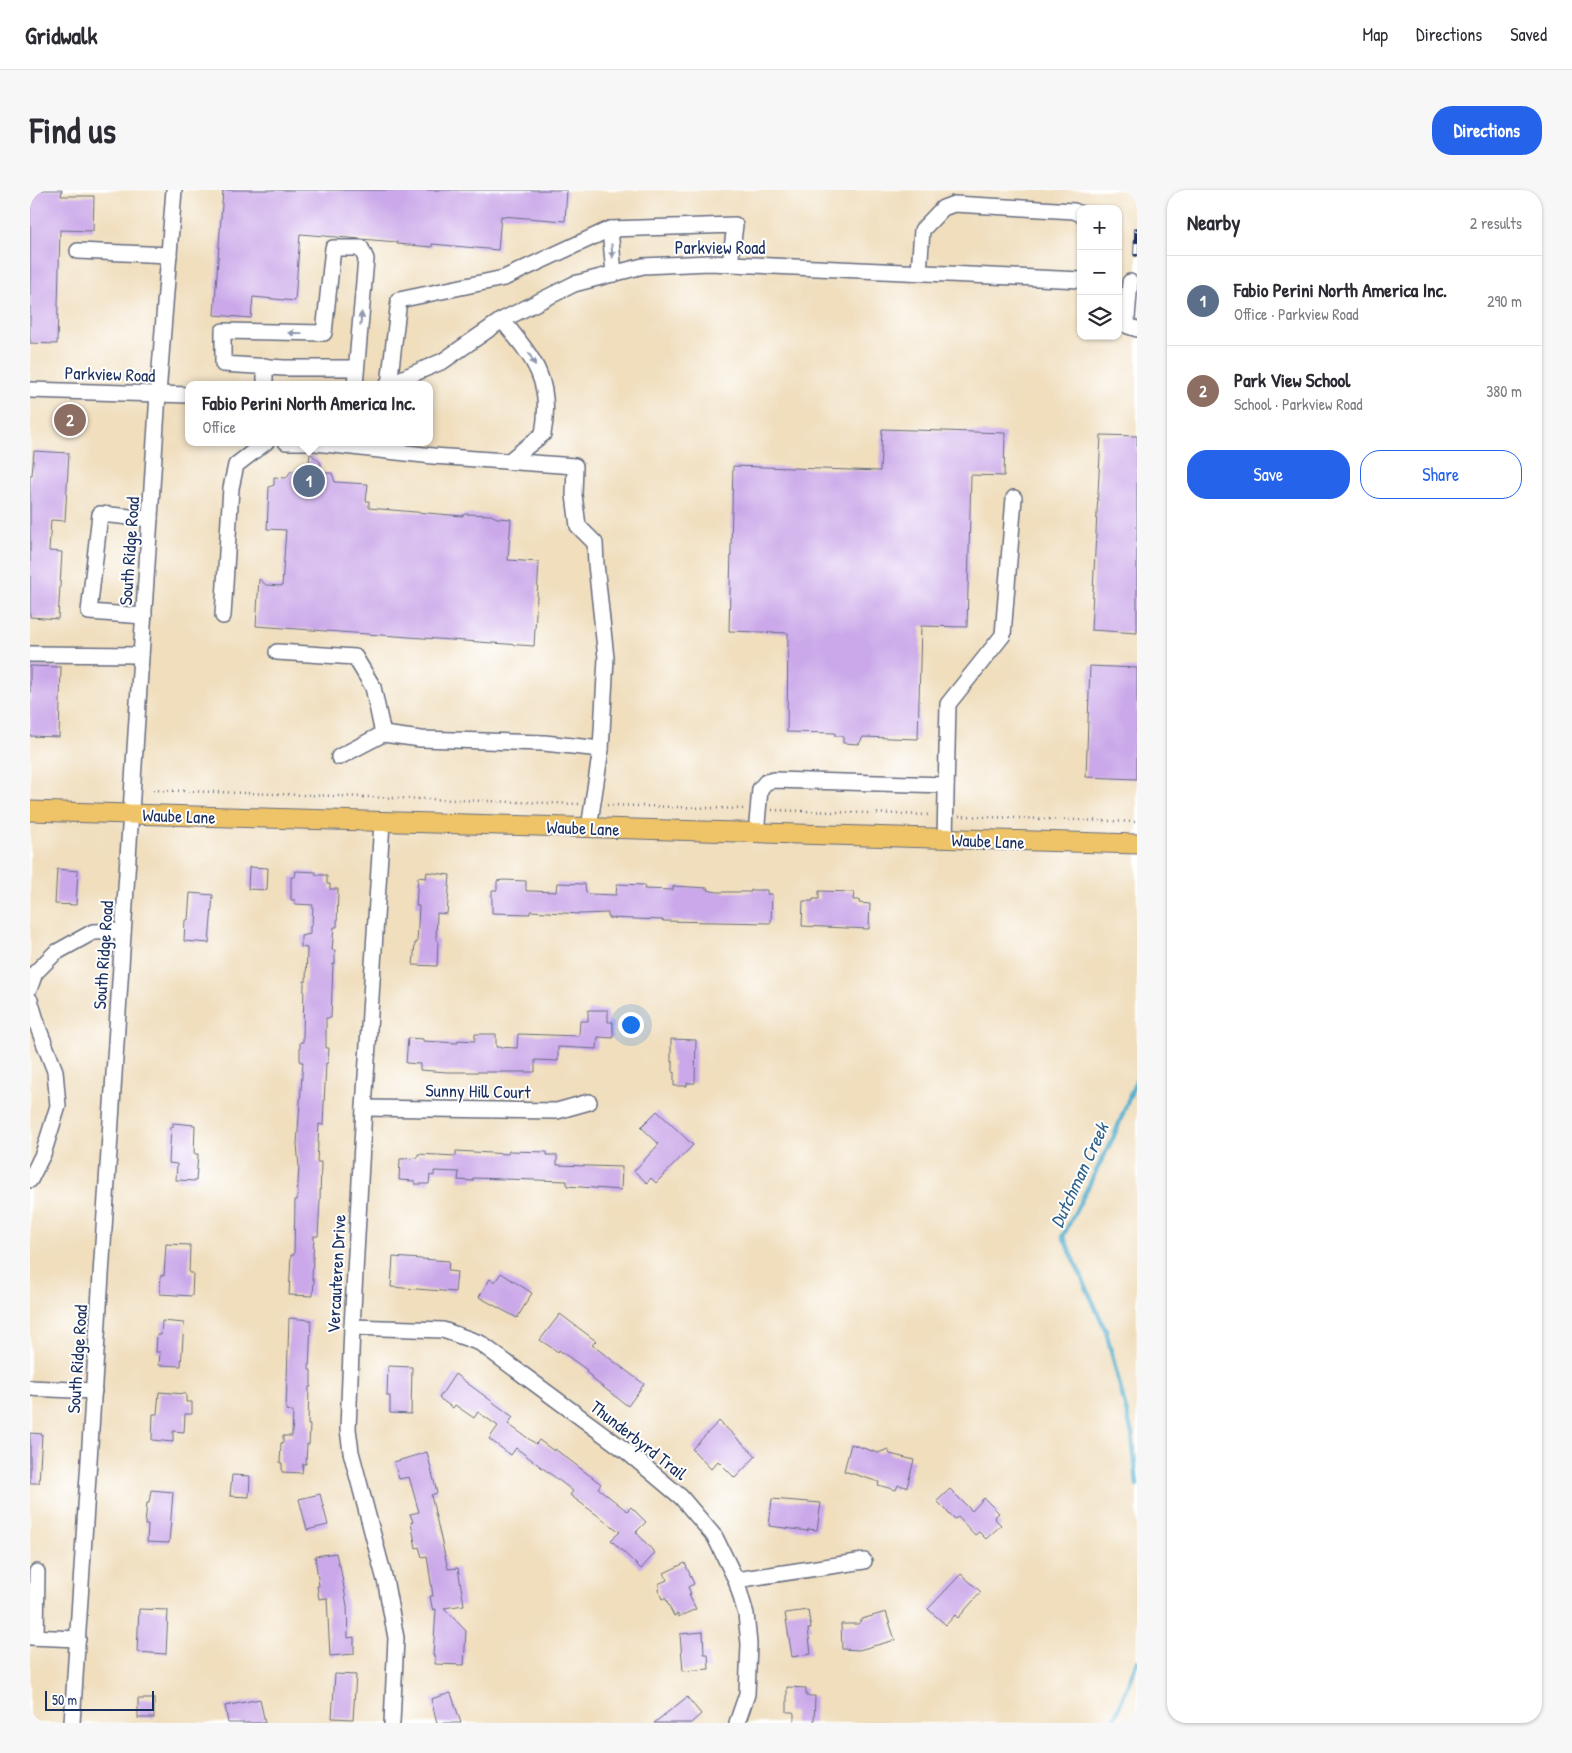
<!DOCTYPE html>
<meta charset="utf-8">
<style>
:root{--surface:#fff;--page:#f7f7f7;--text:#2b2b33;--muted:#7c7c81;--line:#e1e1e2;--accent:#2563eb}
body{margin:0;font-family:"Patrick Hand",sans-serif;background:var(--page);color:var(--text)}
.controls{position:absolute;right:15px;top:15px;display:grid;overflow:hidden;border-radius:10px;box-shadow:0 1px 4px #0004}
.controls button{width:45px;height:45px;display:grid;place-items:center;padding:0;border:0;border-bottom:1px solid var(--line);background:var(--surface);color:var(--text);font:25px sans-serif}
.scale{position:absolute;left:15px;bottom:12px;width:109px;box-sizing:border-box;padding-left:5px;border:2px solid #1b2f5e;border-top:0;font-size:14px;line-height:18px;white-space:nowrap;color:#1b2f5e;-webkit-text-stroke:4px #fff;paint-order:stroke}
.you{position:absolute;left:600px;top:834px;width:18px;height:18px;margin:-12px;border:4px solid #fff;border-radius:50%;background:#1a73e8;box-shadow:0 0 0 8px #1a73e833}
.badge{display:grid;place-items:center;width:32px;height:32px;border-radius:50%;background:var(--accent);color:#fff;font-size:16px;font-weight:700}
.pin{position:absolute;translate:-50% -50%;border:2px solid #fff;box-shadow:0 1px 5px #0006}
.popup{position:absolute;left:155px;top:191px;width:248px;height:65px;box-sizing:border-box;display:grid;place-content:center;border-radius:10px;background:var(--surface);filter:drop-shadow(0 1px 4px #0005);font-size:16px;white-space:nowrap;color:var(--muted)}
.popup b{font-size:19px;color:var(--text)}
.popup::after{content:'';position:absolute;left:50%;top:100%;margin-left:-10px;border:10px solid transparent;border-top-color:var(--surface)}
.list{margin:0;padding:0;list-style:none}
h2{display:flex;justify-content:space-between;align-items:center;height:65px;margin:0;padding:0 20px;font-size:21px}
h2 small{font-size:16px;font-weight:400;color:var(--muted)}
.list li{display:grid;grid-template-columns:32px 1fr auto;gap:15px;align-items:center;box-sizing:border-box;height:90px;padding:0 20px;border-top:1px solid var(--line)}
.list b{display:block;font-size:19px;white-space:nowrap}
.list p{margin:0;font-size:16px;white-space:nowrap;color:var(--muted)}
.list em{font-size:16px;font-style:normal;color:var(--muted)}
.actions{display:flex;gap:10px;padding:15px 20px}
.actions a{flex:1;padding:11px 0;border:1px solid var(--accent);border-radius:20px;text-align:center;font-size:18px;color:var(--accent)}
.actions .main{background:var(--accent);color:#fff}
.icon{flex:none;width:28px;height:28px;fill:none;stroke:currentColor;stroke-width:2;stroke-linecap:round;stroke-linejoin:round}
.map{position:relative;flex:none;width:1107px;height:1533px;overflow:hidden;border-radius:20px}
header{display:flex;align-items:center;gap:30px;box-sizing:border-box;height:70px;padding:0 25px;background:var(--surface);border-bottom:1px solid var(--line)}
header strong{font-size:24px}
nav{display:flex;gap:28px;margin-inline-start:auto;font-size:18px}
.intro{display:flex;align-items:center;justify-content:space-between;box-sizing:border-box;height:120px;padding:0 30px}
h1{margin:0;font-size:35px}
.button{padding:12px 22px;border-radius:20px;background:var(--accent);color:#fff;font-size:18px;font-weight:700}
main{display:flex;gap:30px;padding:0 30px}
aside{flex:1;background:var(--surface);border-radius:20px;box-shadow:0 1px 4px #0004}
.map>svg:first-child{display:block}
</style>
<header>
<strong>Gridwalk</strong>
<nav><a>Map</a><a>Directions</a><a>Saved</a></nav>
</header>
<div class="intro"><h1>Find us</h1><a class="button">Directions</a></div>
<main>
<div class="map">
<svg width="1107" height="1533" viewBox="0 0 1107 1533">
<rect width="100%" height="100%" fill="#fff"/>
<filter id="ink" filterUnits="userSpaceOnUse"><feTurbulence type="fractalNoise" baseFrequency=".02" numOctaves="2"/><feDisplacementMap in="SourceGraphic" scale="10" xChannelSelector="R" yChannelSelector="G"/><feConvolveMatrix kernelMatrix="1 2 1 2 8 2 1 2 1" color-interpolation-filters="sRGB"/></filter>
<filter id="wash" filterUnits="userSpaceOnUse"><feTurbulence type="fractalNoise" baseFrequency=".0096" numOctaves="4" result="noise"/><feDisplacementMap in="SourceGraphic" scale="20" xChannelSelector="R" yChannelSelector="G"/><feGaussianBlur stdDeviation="1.12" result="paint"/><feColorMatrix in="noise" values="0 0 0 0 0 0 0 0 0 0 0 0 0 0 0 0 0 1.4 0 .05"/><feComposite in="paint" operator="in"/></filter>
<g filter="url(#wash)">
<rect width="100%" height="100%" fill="#f0debd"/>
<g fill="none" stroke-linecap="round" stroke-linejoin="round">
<g stroke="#4daccb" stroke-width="4.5">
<polyline points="1107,888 1084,946 1033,1046 1076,1141 1102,1244 1107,1295"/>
<polyline points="1083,1533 1107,1471"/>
</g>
</g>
<g id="blocks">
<g fill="#cba8e9">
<polygon points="0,0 32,0 31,6 64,6 63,41 30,40 27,154 0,153"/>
<polygon points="193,0 537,0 535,31 471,26 468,60 402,54 402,57 367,54 367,52 270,44 265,111 223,107 221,128 184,125"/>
<polygon points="852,239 975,243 974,286 941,285 937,437 891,436 888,549 833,547 829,554 813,553 813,546 805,546 805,543 757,542 758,443 699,441 703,276 850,281"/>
<polygon points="1071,245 1107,246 1107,443 1061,440"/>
<polygon points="4,261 39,263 35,331 21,330 19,361 32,362 28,429 0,427 0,285 2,285"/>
<polygon points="280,263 291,273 290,283 302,283 305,292 338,294 336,311 339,311 339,318 432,326 435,324 461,325 467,328 481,329 478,370 509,372 504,456 226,436 229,389 236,395 252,396 256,340 237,339 239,297 244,295 244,287 256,288 261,281 278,282"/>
<polygon points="0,476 31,477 29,547 0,546"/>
<polygon points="1060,476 1107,478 1107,589 1056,587"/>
<polygon points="219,677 238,678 237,700 218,699"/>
<polygon points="27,679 48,681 46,715 25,714"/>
<polygon points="266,681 286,682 286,685 297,685 297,694 300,694 300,699 308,699 307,737 304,737 302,760 305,760 305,774 303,774 301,828 296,828 296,858 299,858 298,873 296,873 293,935 289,934 287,972 291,972 290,1011 288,1046 284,1046 282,1089 284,1089 283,1106 259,1105 261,1065 264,1065 265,1010 267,1010 269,977 267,954 273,872 270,872 270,852 273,852 274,791 276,792 277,758 271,757 271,746 280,744 280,736 282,736 283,715 265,714 265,710 261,710 261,687 265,687"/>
<polygon points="397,682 420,685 417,724 407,723 406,750 408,750 407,776 383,775 385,753 387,753 389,716 386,716 388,687 396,688"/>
<polygon points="473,690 496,691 496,701 501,701 526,702 527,693 555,694 556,703 560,704 586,705 587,694 615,695 614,699 643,700 643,696 678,698 677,700 687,702 721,702 721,700 737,700 737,704 742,704 741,733 633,731 633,730 578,728 578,723 550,724 500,721 500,724 462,723 462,700 467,700 467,691"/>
<polygon points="789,701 824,702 823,710 829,710 829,713 840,714 839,739 772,736 773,711 783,711 783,709 789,709"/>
<polygon points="160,703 183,705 179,753 154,751 155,730 158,730"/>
<polygon points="558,820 578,820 578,832 583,832 583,848 568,847 567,859 528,857 528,871 505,870 505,882 417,882 390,880 390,874 376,873 378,848 393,849 393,851 428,853 428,850 445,851 445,844 466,844 466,857 487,858 488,844 549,846 550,831 558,831"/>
<polygon points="641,849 666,850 665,893 657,893 657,896 644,896 644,882 643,882 643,872 641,872"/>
<polygon points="627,921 663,955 626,993 621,988 617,993 604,981 629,954 611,937"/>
<polygon points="143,933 165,935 164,964 168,964 166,991 146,990 147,974 139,973 141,937 143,937"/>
<polygon points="426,961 478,964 479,961 517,962 517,965 527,965 527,975 592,977 591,1000 537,996 537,991 443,988 443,991 428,990 429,982 404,981 404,986 400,985 399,994 385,994 385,991 369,990 370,969 388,968 388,964 426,966"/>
<polygon points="136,1054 160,1055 159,1083 163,1083 162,1106 130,1104 131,1085 134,1086"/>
<polygon points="363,1067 419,1071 418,1081 427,1082 425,1102 361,1097"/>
<polygon points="471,1083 502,1103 487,1128 449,1107 460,1089 465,1092"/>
<polygon points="530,1124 566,1151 562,1155 614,1194 598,1216 561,1188 562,1187 556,1182 557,1180 529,1160 528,1162 510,1150"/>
<polygon points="259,1128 281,1130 279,1180 281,1180 281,1197 279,1197 278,1235 280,1235 279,1255 277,1254 276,1274 273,1274 272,1283 252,1282 252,1273 250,1273 251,1253 253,1252 253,1246 262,1246 263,1221 256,1220"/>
<polygon points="132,1131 154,1133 151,1176 129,1175 130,1162 126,1162 127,1145 131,1145"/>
<polygon points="358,1176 382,1177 381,1224 360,1223 360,1206 357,1206"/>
<polygon points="425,1184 483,1227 478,1234 506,1254 509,1250 524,1261 525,1259 571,1294 568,1298 597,1321 601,1317 616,1332 606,1342 625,1363 611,1379 581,1350 590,1342 540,1305 543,1301 486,1258 481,1265 459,1249 468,1236 448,1222 444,1228 425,1215 423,1218 409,1208"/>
<polygon points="129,1202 156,1204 156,1212 162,1212 162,1224 155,1224 154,1242 143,1241 143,1252 122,1250 123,1224 127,1224"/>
<polygon points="689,1231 726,1266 705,1288 688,1271 681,1279 662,1259"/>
<polygon points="0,1243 12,1244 9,1293 0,1293"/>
<polygon points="821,1254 848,1263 858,1259 860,1264 884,1270 877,1297 868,1295 866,1300 848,1295 849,1292 814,1281"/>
<polygon points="397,1262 407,1303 401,1305 418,1379 428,1378 434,1415 414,1418 436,1441 434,1475 405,1474 405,1466 403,1466 406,1419 403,1420 402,1417 400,1406 403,1406 397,1366 392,1367 389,1357 386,1358 381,1332 383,1332 380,1324 389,1322 379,1287 369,1289 364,1272"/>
<polygon points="202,1285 220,1286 219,1307 200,1306"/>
<polygon points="920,1299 942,1321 954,1308 969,1323 964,1328 971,1335 956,1349 949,1342 945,1345 928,1327 925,1329 907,1311"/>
<polygon points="121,1300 143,1302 139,1353 117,1352 118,1335 115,1335 117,1313 119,1313"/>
<polygon points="290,1304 298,1335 277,1340 269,1309"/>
<polygon points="742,1309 791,1313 787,1340 778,1339 778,1341 739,1336"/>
<polygon points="306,1363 309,1376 310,1375 317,1416 318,1448 324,1447 324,1464 300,1466 297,1408 289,1409 287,1396 289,1396 285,1366"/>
<polygon points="655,1373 664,1394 658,1397 661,1404 659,1405 666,1419 648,1427 648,1424 644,1426 635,1408 632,1409 628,1399 630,1398 628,1394 637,1390 634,1383"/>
<polygon points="931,1384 951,1402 928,1428 925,1425 916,1435 898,1419"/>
<polygon points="109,1419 138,1420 136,1464 107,1462"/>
<polygon points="778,1420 781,1439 778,1439 781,1464 762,1467 755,1423"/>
<polygon points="856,1422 865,1450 829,1460 812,1459 811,1434 828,1434 832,1429"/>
<polygon points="673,1442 674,1464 678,1464 679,1479 653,1481 650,1444"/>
<polygon points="305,1484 326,1485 323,1529 302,1528"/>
<polygon points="757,1497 776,1498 776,1506 785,1506 784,1533 764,1533 764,1524 763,1522 757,1522"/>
<polygon points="421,1503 431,1533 407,1533 401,1509"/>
<polygon points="657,1507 671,1524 661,1533 624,1533"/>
<rect x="108" y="1509" width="16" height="19"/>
<polygon points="230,1509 235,1533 198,1533 195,1516"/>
</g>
</g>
</g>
<g filter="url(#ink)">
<use href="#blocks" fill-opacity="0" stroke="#666c7f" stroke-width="1"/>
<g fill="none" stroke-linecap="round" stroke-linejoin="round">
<defs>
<g id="minor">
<polyline points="580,39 584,84"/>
<polyline points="48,61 139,65"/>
<polyline points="889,82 892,40 913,18 924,14 1044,21 1051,24"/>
<polyline points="1100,92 1097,128 1098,136 1107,139"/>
<path d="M472,130c32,39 51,61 41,114l-34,27"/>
<polyline points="235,176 235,195"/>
<polyline points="325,195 336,69 331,58 303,58 294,143 193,141 193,174 254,178 326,178"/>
<polyline points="357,195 413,171 472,130 544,94 613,76 679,73 1051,90"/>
<polyline points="359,195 369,110 474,88 580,39 705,35 700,74"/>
<polyline points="0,200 159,205"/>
<polyline points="256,252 277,252 403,266 545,276 544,305 548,336 565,353 566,374 576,468 571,559 559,638"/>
<polyline points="114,426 59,422 70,324 120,329"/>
<polyline points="193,426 201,298 206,275 236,252"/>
<polyline points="247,462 325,467 343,497 353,544"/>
<polyline points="0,464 111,465"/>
<polyline points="309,567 353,544 391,549 514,553 571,559"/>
<polyline points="352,632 334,918 322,1137 318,1239 321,1262 356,1394 366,1448 362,1533"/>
<polyline points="726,644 730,599 736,592 744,590 916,595"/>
<polyline points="915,649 918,514 973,445 984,308"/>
<polyline points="0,797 5,783 25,763 63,742 93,741"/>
<polyline points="0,810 9,840 25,881 28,916 13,964 0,990"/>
<polyline points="334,918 527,921 559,912"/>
<polyline points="322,1137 413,1140 450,1153 596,1261 651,1307 685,1347 706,1390 716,1424 719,1454 717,1504 707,1533"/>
<polyline points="0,1198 64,1201"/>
<polyline points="706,1390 834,1371"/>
<polyline points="0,1447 48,1449"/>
<polyline points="6,1447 7,1382"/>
<polyline points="42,1533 128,204 144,0"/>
</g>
<polyline id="major" points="0,621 1107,654"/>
</defs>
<use href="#minor" stroke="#666c7f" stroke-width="18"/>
<use href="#major" stroke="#666c7f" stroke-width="21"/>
<g stroke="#666c7f" stroke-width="2.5" stroke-dasharray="1 4" stroke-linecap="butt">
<polyline points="123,600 549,614"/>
<polyline points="577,615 714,619"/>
<polyline points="742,620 901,625"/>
<polyline points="929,626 1107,632"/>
</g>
<use href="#minor" stroke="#fff" stroke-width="15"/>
<use href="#major" stroke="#efc469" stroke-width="19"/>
<defs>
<polyline id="rail" points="1106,64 1107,40"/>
</defs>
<use href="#rail" stroke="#1b2f5e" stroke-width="5.5"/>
<use href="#rail" stroke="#fff" stroke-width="4" stroke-dasharray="11" stroke-linecap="butt"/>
</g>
<defs><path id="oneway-solid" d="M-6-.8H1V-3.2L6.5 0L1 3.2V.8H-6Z" transform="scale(1.25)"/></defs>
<g fill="#8d97ae">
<use href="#oneway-solid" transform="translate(582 61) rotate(85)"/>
<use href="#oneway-solid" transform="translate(331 129) rotate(-85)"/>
<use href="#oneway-solid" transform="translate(265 143) rotate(-179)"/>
<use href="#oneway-solid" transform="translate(502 169) rotate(62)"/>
</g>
</g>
<g text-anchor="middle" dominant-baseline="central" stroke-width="4" stroke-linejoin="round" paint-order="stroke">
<g font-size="18" fill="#1b2f5e" stroke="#fff">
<text x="690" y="57">Parkview Road</text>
<text transform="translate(80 184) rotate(2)">Parkview Road</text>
<text transform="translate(99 361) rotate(-86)">South Ridge Road</text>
<text transform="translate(149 626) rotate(2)">Waube Lane</text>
<text transform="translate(553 638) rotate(2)">Waube Lane</text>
<text transform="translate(958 651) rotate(2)">Waube Lane</text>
<text transform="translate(73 765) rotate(-86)">South Ridge Road</text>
<text transform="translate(448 901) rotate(1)">Sunny Hill Court</text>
<text transform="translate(306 1084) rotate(-87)">Vercauteren Drive</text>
<text transform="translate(47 1169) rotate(-86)">South Ridge Road</text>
<text transform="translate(609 1250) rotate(38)">Thunderbyrd Trail</text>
</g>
<g font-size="19" font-style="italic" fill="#2f618a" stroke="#fff">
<text transform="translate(1049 985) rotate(-65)">Dutchman Creek</text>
</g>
</g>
</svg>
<div class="controls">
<button>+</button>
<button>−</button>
<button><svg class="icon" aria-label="layers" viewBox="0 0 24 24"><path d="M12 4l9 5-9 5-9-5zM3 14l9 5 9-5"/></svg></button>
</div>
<div class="scale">50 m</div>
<div class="you"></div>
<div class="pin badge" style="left:279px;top:291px;background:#5c6f8a">1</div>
<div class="popup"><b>Fabio Perini North America Inc.</b>Office</div>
<div class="pin badge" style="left:40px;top:230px;background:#8d6e63">2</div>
</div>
<aside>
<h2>Nearby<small>2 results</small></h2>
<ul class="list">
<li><span class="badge" style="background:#5c6f8a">1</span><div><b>Fabio Perini North America Inc.</b><p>Office · Parkview Road</p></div><em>290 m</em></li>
<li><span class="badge" style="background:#8d6e63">2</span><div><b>Park View School</b><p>School · Parkview Road</p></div><em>380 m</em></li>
</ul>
<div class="actions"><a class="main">Save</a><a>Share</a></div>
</aside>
</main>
